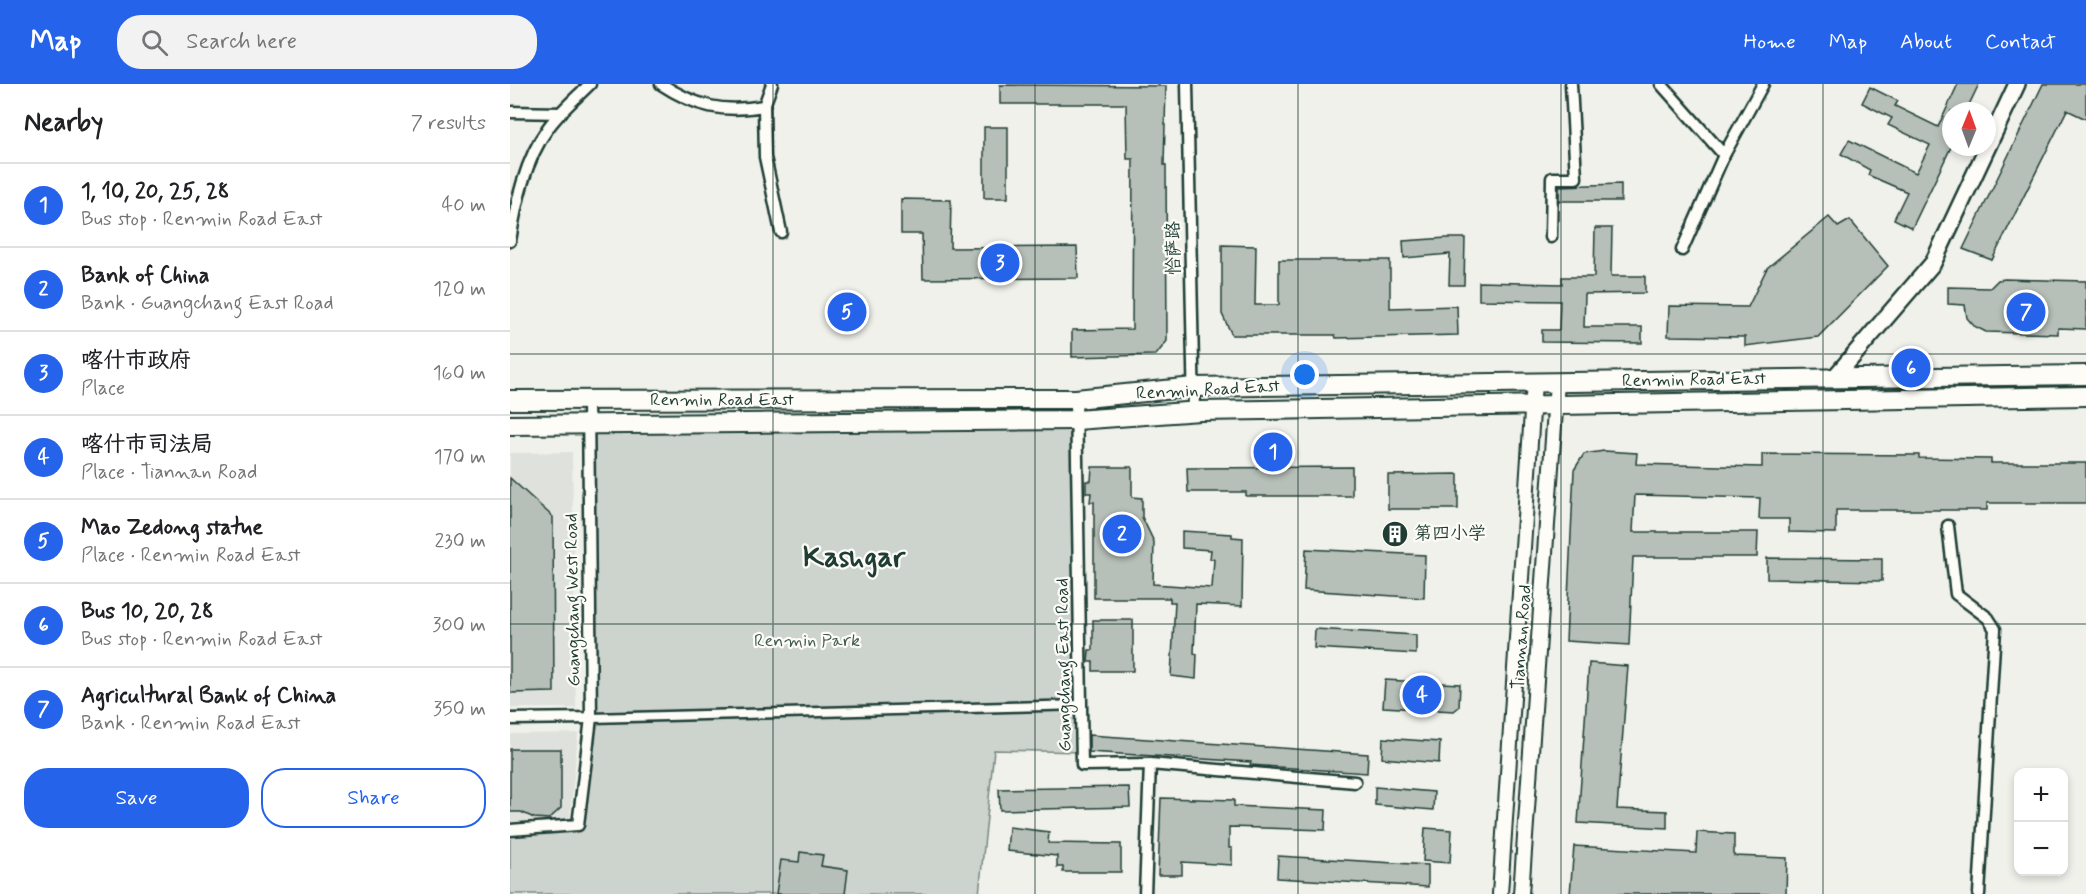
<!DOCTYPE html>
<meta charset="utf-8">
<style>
:root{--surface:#fff;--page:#f2f2f2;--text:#202124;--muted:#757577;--line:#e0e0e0;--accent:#2563eb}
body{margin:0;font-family:Mynerve,"LXGW WenKai TC",sans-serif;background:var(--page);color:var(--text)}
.controls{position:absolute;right:18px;bottom:18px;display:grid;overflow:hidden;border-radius:12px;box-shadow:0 3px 9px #0003}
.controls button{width:54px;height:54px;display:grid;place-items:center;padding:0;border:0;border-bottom:2px solid var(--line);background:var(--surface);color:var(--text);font:30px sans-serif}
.compass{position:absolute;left:1432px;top:18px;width:54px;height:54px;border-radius:50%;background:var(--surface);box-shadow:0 3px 9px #0003;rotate:1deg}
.you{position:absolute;left:795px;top:291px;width:21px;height:21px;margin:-15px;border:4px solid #fff;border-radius:50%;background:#1a73e8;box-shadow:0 0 0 9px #1a73e833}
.badge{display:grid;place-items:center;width:39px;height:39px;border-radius:50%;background:var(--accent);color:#fff;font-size:20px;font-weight:700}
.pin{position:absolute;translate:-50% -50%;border:3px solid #fff;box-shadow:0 2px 6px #0006}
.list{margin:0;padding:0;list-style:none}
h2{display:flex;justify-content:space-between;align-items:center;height:78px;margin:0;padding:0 24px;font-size:26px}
h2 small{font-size:20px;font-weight:400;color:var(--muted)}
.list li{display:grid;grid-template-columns:39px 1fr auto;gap:18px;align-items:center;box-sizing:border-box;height:84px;padding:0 24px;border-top:2px solid var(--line)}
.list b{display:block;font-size:22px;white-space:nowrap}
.list p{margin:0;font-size:20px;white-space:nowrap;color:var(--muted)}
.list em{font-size:20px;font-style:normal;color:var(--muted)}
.actions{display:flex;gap:12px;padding:18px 24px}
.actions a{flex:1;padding:14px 0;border:2px solid var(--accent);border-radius:24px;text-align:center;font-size:21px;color:var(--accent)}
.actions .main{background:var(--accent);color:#fff}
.icon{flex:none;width:33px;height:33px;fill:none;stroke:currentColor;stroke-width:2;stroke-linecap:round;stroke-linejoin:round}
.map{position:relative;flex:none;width:1576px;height:810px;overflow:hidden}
header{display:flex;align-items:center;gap:36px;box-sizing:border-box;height:84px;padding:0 30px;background:var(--accent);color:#fff}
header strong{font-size:28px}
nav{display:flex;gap:33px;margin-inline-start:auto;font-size:21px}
.search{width:420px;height:54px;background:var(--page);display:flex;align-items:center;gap:15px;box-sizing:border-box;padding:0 21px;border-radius:24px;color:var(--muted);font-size:22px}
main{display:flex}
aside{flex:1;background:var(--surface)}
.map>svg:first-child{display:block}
</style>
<header>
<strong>Map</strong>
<div class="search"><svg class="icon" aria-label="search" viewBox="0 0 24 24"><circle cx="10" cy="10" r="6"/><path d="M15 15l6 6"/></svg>Search here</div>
<nav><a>Home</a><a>Map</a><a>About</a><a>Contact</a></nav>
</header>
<main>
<aside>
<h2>Nearby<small>7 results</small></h2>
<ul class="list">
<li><span class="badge">1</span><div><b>1, 10, 20, 25, 28</b><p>Bus stop · Renmin Road East</p></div><em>40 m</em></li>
<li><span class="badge">2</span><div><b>Bank of China</b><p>Bank · Guangchang East Road</p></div><em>120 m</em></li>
<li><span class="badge">3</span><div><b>喀什市政府</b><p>Place</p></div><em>160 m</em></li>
<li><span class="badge">4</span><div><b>喀什市司法局</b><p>Place · Tiannan Road</p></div><em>170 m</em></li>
<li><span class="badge">5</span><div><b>Mao Zedong statue</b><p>Place · Renmin Road East</p></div><em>230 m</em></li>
<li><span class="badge">6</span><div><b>Bus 10, 20, 28</b><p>Bus stop · Renmin Road East</p></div><em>300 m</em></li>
<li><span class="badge">7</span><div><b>Agricultural Bank of China</b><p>Bank · Renmin Road East</p></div><em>350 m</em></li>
</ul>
<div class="actions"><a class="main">Save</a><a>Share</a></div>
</aside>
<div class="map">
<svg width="1576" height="810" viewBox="0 0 1576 810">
<rect width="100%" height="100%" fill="#f0f1eb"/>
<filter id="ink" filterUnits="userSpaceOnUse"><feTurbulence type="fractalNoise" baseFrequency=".0167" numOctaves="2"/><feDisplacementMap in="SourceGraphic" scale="12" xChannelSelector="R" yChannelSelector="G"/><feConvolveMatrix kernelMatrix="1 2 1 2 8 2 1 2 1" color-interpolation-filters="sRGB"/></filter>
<g filter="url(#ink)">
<g fill="#dfe2dc">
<polygon points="62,368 66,624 0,624 0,369"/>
<polygon points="68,649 60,735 0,738 0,650"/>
</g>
<polygon fill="#cdd3cd" stroke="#768880" stroke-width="1.5" points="566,336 572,668 484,666 469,810 0,810 0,746 67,741 81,634 77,342"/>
<g fill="#b6bfb8" stroke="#1f3d34" stroke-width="1.5">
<polygon points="1448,0 1469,0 1456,27 1441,27 1441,63 1402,144 1384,135 1397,108 1358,91 1360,86 1331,70 1339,56 1406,89 1420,61 1378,41 1382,34 1352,19 1360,3 1388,17 1385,22 1428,43"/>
<polygon points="1533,0 1576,0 1576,35 1557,26 1482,176 1453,165"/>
<polygon points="490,1 656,2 654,81 656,81 657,257 646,271 562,273 562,246 622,245 623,75 617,75 616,20 490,20"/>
<rect x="474" y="43" width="24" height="71"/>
<polygon points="1111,100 1111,117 1049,117 1049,102"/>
<polygon points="391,115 441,116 440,164 567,163 568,194 413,195 412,150 391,150"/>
<polygon points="1319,133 1328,143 1340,136 1378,182 1308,253 1235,262 1235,253 1158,252 1159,222 1238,223 1257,184"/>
<polygon points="1085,144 1102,144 1101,192 1135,192 1135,209 1075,210 1074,243 1132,243 1132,259 1032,258 1032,246 1049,246 1050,217 969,216 969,198 1052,200 1052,193 1084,193"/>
<polygon points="937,154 955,154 954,201 939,201 940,170 894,174 893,157"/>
<polygon points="712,161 746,162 745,221 769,221 769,176 880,176 880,224 947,222 948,251 826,254 825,251 722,251 712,230"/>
<polygon points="1495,195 1576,197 1576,245 1548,244 1548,250 1476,248 1464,242 1457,234 1455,221 1438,220 1438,203 1480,204 1488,196"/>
<polygon points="1094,367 1127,369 1126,380 1252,383 1252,370 1409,371 1409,374 1481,375 1481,379 1576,379 1576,419 1477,419 1477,426 1326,426 1326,449 1279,448 1279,435 1249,435 1250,414 1125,411 1123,448 1248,448 1247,473 1123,473 1119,561 1056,557 1064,386 1074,370"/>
<polygon points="582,383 622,383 622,413 632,414 632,433 644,458 643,500 702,504 704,475 700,475 701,466 672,464 672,447 722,450 722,453 733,454 732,522 686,520 684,569 687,570 686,595 661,592 665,518 660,518 660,514 584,514 584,418 580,418 581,409 576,409 576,397 581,397"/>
<polygon points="842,383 842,412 736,412 736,408 678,408 677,384"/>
<polygon points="948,390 948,425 878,425 878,391"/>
<polygon points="0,394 43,433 44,608 0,609"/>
<polygon points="796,465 915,471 914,514 794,506"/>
<polygon points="1257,474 1372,475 1372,497 1257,495"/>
<polygon points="583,536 623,536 623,587 583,587 583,578 578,578 579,566 583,566"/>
<polygon points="805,545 906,551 906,570 804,564"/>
<polygon points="1079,579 1118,582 1107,725 1157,727 1157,744 1068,739"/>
<polygon points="875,596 950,600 949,623 944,627 873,623"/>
<polygon points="579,651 858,670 857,689 740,681 741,678 579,668"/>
<polygon points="873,654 930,658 929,679 872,674"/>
<polygon points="0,665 51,665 51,724 39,735 24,734 11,728 0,728"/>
<polygon points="619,703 620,723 490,726 489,705"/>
<polygon points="865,703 924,708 923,726 865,721"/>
<polygon points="651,714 724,716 724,722 816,726 815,746 719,743 719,764 722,764 722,781 672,778 672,791 648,791"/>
<polygon points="499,743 539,748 538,759 611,760 611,788 553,788 553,783 547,783 547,772 497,767"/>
<polygon points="915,744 942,746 940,779 913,777"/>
<polygon points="1187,748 1224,750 1224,772 1277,774 1276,810 1060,810 1064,762 1186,769"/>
<polygon points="290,768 313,771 311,782 338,786 335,810 266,810 271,776 289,778"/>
<polygon points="768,772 918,781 918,803 767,794"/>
</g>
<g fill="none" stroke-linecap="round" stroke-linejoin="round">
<defs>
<polyline id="pedestrian" points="81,634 571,621"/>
<g id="minor">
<path d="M151,0c35,23 62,29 103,22l8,-22"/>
<polyline points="677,0 684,327"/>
<polyline points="1151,0 1214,71"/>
<polyline points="254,22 255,73 271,148"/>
<polyline points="0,28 51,29"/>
<polyline points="1041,153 1042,94 1066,94 1061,0"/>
<path d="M0,157c6,-38 15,-81 38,-113 12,-17 28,-30 42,-44"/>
<polyline points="1172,166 1214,71 1253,0"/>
<polyline points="566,315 572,681 640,680 845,698"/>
<polyline points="1438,442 1446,510 1478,534 1485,545 1469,810"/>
<polyline points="0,635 81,634 78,316"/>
<polyline points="0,746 68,741 81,634"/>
<polyline points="635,810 640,680"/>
</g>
<g id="tertiary">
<polyline points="990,810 1024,298"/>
<polyline points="1011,810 1047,298"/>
</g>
<polyline id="secondary" points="1324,294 1423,179 1507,0"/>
<g id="primary">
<polyline points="0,316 566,315 684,303 1576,291"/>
<polyline points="0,341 566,336 690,327 1576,312"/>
</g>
</defs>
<use href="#pedestrian" stroke="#1f3d34" stroke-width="13"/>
<use href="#minor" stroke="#1f3d34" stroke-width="15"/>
<use href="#tertiary" stroke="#1f3d34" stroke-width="18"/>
<use href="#secondary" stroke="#1f3d34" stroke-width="20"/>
<use href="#primary" stroke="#1f3d34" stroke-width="22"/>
<use href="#pedestrian" stroke="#fdfcf7" stroke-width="8"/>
<use href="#minor" stroke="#fdfcf7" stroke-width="10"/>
<use href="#tertiary" stroke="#fdfcf7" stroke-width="14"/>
<use href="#secondary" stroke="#fdfcf7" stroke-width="15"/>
<use href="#primary" stroke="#fdfcf7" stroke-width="18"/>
</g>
</g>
<path fill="none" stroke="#1f3d34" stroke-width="1.5" stroke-opacity="0.55" d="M263,0v810M525,0v810M788,0v810M1051,0v810M1313,0v810M0,270h1576M0,540h1576"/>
<defs>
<symbol id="building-disc" viewBox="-11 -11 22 22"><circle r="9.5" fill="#1f3d34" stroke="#fdfcf7"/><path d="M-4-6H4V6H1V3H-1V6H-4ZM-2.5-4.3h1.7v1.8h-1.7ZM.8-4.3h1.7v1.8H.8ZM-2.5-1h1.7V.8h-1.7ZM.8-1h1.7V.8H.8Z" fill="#fff"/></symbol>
</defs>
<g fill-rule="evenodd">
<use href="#building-disc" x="870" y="435" width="30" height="30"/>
</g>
<g text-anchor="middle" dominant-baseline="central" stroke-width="4.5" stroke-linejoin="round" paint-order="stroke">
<g font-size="18" fill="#1f3d34" stroke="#fdfcf7">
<text transform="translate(664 164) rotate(-91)">恰萨路</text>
<text transform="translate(1184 296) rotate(-1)">Renmin Road East</text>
<text transform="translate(698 306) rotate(-3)">Renmin Road East</text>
<text x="212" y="316">Renmin Road East</text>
<text transform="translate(63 516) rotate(-91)">Guangchang West Road</text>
<text transform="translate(1012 553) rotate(-86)">Tiannan Road</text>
<text transform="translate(554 581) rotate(-91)">Guangchang East Road</text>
</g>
<g font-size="18" fill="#1f3d34" stroke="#fdfcf7" text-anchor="start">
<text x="904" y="450">第四小学</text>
</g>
<g font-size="18" fill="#425b53" stroke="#fdfcf7">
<text x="297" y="557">Renmin Park</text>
</g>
<g font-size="30" font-weight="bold" fill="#1f3d34" stroke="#fdfcf7">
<text x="344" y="473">Kashgar</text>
</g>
</g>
</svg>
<div class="controls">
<button>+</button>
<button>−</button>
</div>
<svg class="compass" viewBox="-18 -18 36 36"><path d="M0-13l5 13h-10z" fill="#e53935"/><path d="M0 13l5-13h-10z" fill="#757577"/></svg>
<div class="you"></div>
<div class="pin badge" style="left:763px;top:368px">1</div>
<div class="pin badge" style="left:612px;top:450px">2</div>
<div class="pin badge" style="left:490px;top:179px">3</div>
<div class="pin badge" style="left:912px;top:611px">4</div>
<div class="pin badge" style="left:337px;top:228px">5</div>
<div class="pin badge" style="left:1401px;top:284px">6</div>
<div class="pin badge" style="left:1516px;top:228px">7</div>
</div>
</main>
